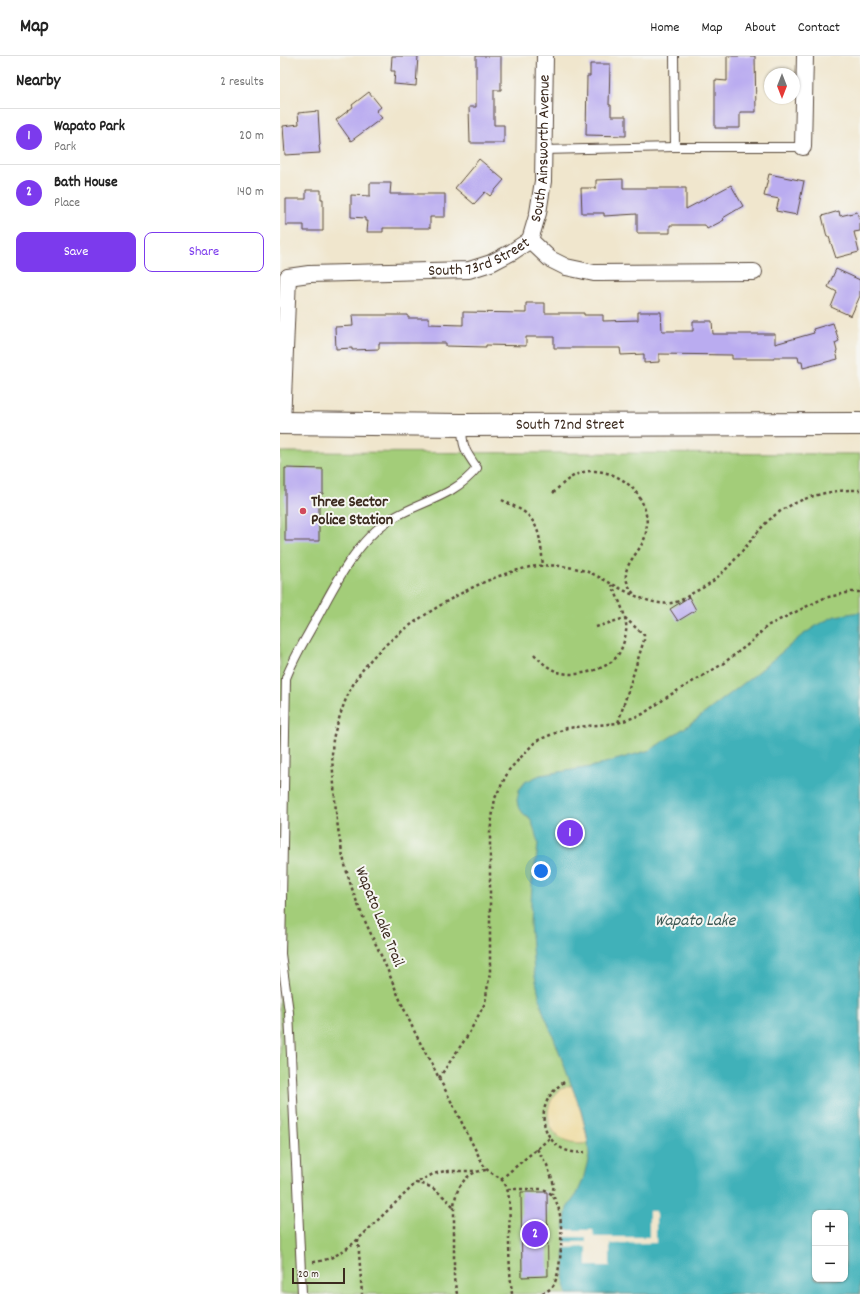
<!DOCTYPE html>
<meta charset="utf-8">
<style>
:root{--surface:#fff;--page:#f6f6f6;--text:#222;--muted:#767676;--line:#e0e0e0;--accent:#7c3aed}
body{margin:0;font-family:Dekko,sans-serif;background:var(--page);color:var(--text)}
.controls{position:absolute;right:12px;bottom:12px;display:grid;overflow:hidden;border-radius:8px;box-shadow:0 1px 3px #0004}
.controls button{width:36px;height:36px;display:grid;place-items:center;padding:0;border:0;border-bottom:1px solid var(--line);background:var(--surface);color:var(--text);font:20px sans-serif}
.compass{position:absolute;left:484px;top:12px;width:36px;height:36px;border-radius:50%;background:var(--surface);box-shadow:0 1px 3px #0004;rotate:180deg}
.scale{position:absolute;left:12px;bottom:10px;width:53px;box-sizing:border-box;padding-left:4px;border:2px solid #3b2a1e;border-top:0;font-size:11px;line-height:14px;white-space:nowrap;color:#3b2a1e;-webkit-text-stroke:3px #f6f6f2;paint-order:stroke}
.you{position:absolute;left:261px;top:815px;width:14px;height:14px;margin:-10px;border:3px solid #fff;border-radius:50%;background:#1a73e8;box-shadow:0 0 0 6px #1a73e833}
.badge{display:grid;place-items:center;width:26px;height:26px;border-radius:50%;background:var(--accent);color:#fff;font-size:13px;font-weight:700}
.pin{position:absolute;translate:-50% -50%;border:2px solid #fff;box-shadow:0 1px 4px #0006}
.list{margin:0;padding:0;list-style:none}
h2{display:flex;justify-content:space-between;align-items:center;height:52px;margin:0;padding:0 16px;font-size:17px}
h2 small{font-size:13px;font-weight:400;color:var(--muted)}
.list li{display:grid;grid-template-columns:26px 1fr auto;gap:12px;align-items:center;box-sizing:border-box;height:56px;padding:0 16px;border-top:1px solid var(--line)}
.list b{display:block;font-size:15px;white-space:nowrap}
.list p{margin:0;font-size:13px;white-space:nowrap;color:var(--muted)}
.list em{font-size:13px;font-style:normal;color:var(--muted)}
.actions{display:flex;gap:8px;padding:12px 16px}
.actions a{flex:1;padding:9px 0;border:1px solid var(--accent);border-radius:8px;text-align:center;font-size:14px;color:var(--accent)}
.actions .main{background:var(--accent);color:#fff}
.map{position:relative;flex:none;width:580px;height:1238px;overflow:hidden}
header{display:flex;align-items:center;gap:24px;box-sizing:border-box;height:56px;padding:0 20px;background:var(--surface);border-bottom:1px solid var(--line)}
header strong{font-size:19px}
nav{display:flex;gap:22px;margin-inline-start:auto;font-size:14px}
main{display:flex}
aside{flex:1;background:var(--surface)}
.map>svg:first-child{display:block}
</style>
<header>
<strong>Map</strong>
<nav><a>Home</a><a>Map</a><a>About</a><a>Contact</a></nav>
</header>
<main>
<aside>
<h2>Nearby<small>2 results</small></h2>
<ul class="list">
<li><span class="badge">1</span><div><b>Wapato Park</b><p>Park</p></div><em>20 m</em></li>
<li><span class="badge">2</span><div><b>Bath House</b><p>Place</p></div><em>140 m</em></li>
</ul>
<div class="actions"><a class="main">Save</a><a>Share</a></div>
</aside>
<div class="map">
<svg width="580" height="1238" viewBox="0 0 580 1238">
<rect width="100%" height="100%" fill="#f6f6f2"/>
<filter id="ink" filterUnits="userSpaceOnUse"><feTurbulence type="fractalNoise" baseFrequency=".025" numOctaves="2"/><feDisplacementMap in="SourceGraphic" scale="8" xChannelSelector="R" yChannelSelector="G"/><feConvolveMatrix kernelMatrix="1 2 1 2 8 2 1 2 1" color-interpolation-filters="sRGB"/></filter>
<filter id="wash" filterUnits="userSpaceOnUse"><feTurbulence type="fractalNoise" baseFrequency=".012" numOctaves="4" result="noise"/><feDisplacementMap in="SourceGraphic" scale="16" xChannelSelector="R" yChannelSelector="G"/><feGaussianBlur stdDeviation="0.9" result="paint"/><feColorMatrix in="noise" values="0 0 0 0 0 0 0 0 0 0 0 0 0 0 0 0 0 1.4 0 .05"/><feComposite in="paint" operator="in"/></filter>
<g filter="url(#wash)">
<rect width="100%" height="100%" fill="#f0e6cd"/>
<path fill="#a3cd79" stroke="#6f7c4c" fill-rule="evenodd" d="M0,396l580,2v840h-580zM535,1157h30v66h-30z"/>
<path fill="#eeda9e" stroke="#94825e" d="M292,1029c7,19 13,38 16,58 -44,9 -55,-49 -16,-58z"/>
<path fill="#41b1b9" stroke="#3e6e6c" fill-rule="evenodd" d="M580,556v682h-293l-3,-14 1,-60 2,-12 10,-14 6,-14 6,-24 -1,-13 -2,-12 -5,-20 -27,-73 -12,-29 -8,-37 -4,-49 2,-40 5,-29 1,-11 -6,-21 -2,-4 -5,-2 -7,-10 -1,-6 2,-10 6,-8 15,-7 51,-8 59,-17 42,-27 65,-50 44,-37 18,-12 16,-8zM535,1157h30v66h-30z"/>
<polygon fill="#f0e6cd" points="369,1155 376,1155 376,1187 330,1188 330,1210 307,1210 307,1191 284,1192 284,1186 306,1186 306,1181 284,1181 284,1174 313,1174 314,1181 369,1181"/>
<g id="blocks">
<g fill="#baacf0">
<polygon points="112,0 138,0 136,30 114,28 115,15 111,15"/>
<polygon points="196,0 221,0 221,34 214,34 214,69 224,69 224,87 190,87 189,51 196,51"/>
<polygon points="447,0 475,0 476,56 460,56 460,72 435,72 435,24 447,25"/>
<polygon points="310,8 330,8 329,49 331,49 331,60 346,60 346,80 306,79 307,20 310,20"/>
<polygon points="89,36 101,51 96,55 102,62 71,85 56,64 73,51 72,49"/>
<polygon points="38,55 40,89 39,90 40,97 5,99 3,70 19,68 18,57"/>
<polygon points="199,103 224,124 210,140 205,136 194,148 175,132"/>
<polygon points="489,118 524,125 517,159 496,155 499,143 484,140"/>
<polygon points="343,123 343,132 406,132 406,153 451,129 463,150 443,162 444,164 427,173 425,169 390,169 390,177 357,177 357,158 324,160 324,157 302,157 301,132 316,132 316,124"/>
<polygon points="90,127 111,127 110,138 165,138 165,161 150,161 150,172 103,172 103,176 87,176 88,165 85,165 85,162 71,161 71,139 90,140"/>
<polygon points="26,134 41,134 41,143 43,143 43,175 24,175 24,169 6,169 6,143 26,143"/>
<polygon points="559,155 560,160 577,156 580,166 580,175 574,176 579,196 556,202 549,181 547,181 542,160"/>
<polygon points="556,213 580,224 580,240 571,260 551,251 557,236 548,231"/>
<polygon points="246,247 265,247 265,257 304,257 304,259 323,259 323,265 358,264 358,256 381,256 382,275 413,275 413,265 432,265 433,278 495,278 495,288 534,277 533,273 553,267 559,285 555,287 557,295 556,296 558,303 523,312 522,306 519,306 518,301 494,301 494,303 452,303 452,299 379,298 379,306 364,307 364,298 341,299 340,292 274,292 274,281 246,281 246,290 206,289 206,291 166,290 166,287 99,287 99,293 72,294 72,292 56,293 55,271 73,270 72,259 128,259 128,262 149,262 149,268 183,269 183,256 246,257"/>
<polygon points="5,412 43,413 43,438 39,438 39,485 5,485"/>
<polygon points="409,541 416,554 398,565 390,553"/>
<polygon points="241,1136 267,1136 268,1220 242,1221"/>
</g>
</g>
</g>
<g filter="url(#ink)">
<use href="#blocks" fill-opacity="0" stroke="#564638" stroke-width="1"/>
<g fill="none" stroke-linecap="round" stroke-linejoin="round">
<defs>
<g id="lane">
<polyline points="394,0 395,91"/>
<polyline points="263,94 395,91 523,91"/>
<path d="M22,1238l-13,-282 -8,-58 5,-276c8,-21 20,-40 31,-60 18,-34 41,-79 74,-99 30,-18 63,-22 86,-51 -12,-17 -15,-21 -15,-43"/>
</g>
<g id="street">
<polyline points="523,91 525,0"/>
<polyline points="250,184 270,203 286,211 314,217 474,216"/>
<path id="s1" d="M250,184l8,-27 5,-32 2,-125"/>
<path id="s2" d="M8,221l21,-3 160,-4 22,-7 21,-11 18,-12"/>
<polyline points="2,367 8,221"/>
</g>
<g id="primary">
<path id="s3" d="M0,367l182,2 398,-1"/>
</g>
</defs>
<use href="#lane" stroke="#564638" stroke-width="10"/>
<use href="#street" stroke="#564638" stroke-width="18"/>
<use href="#primary" stroke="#564638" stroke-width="24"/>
<g stroke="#564638" stroke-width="2.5" stroke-dasharray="3 3" stroke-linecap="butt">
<path d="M273,437c12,-12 24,-23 42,-22 33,2 59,32 50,66 -4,13 -16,22 -19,35 -1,8 3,16 8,22"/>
<path d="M222,444c7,4 15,7 22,12 17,12 17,35 19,54"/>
<polyline points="316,571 345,562 364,579 364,584 338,667"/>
<path d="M254,598c7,8 14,14 24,18 18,6 49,-2 60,-17 4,-6 7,-16 8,-23 2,-15 -8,-33 -14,-47"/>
<polyline points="159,1022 188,979 205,947 210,916 210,776 215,742 229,714 256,685 287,672 338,667 363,658 390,639 441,609 470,587 487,570 544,542 571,536 580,536"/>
<path d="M284,1026c-7,5 -13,11 -17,19 -12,27 9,56 38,51"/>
<polyline points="257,1093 267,1109 274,1129 272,1138"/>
<polyline points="221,1123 270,1082"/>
<path d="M228,1133h35c9,3 14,12 16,21 4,16 3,62 -6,76 -3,4 -8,6 -13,8"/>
<path d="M173,1150c-12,-12 -20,-21 -37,-23l17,-9 12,-3h32"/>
<polyline points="78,1183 82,1238"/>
<path d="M33,1206c28,-2 48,-26 67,-44 12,-12 24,-23 36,-35"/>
<path d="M177,1238l-3,-15v-73c2,-19 12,-35 33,-36"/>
<path d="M232,1238c-2,-18 -3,-37 -3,-55 0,-16 3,-42 -4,-55 -5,-9 -16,-10 -21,-18 -15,-28 -28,-56 -43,-84 -10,-20 -22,-40 -31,-60 -8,-17 -15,-34 -22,-51 -11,-26 -25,-51 -34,-77 -13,-35 -18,-72 -20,-109 -1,-14 -3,-32 -1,-45 1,-7 4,-15 6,-21 14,-49 42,-74 83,-102 30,-20 64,-39 100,-48 20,-6 46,-4 66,3 25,10 60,38 88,30 7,-2 13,-7 20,-11 5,-2 10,-5 14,-8 21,-15 36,-38 53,-57 24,-26 63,-37 97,-36"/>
</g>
<use href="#lane" stroke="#fff" stroke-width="8"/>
<use href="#street" stroke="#fff" stroke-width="16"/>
<use href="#primary" stroke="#fff" stroke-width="22"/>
</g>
</g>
<circle fill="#d1495b" stroke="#f6f6f2" stroke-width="1.5" cx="23" cy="455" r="4"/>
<g text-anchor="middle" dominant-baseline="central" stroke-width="4" stroke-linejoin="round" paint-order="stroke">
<g font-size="16" fill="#3b2a1e" stroke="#f6f6f2">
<text stroke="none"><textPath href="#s1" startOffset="93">South Ainsworth Avenue</textPath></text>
<text stroke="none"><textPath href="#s2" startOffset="194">South 73rd Street</textPath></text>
<text stroke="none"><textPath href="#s3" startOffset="290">South 72nd Street</textPath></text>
<text transform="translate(99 861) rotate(68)">Wapato Lake Trail</text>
</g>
<g font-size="16" font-weight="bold" fill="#3b2a1e" stroke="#f6f6f2" text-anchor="start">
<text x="31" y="446">Three Sector<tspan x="31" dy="18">Police Station</tspan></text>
</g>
<g font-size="17" font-style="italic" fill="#3d5954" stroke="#f6f6f2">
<text x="415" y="866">Wapato Lake</text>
</g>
</g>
</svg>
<div class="controls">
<button>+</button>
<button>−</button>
</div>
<svg class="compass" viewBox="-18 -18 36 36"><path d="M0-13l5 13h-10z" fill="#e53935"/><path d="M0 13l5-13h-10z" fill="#767676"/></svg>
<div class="scale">20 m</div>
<div class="you"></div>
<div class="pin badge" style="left:290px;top:777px">1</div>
<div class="pin badge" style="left:255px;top:1178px">2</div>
</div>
</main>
